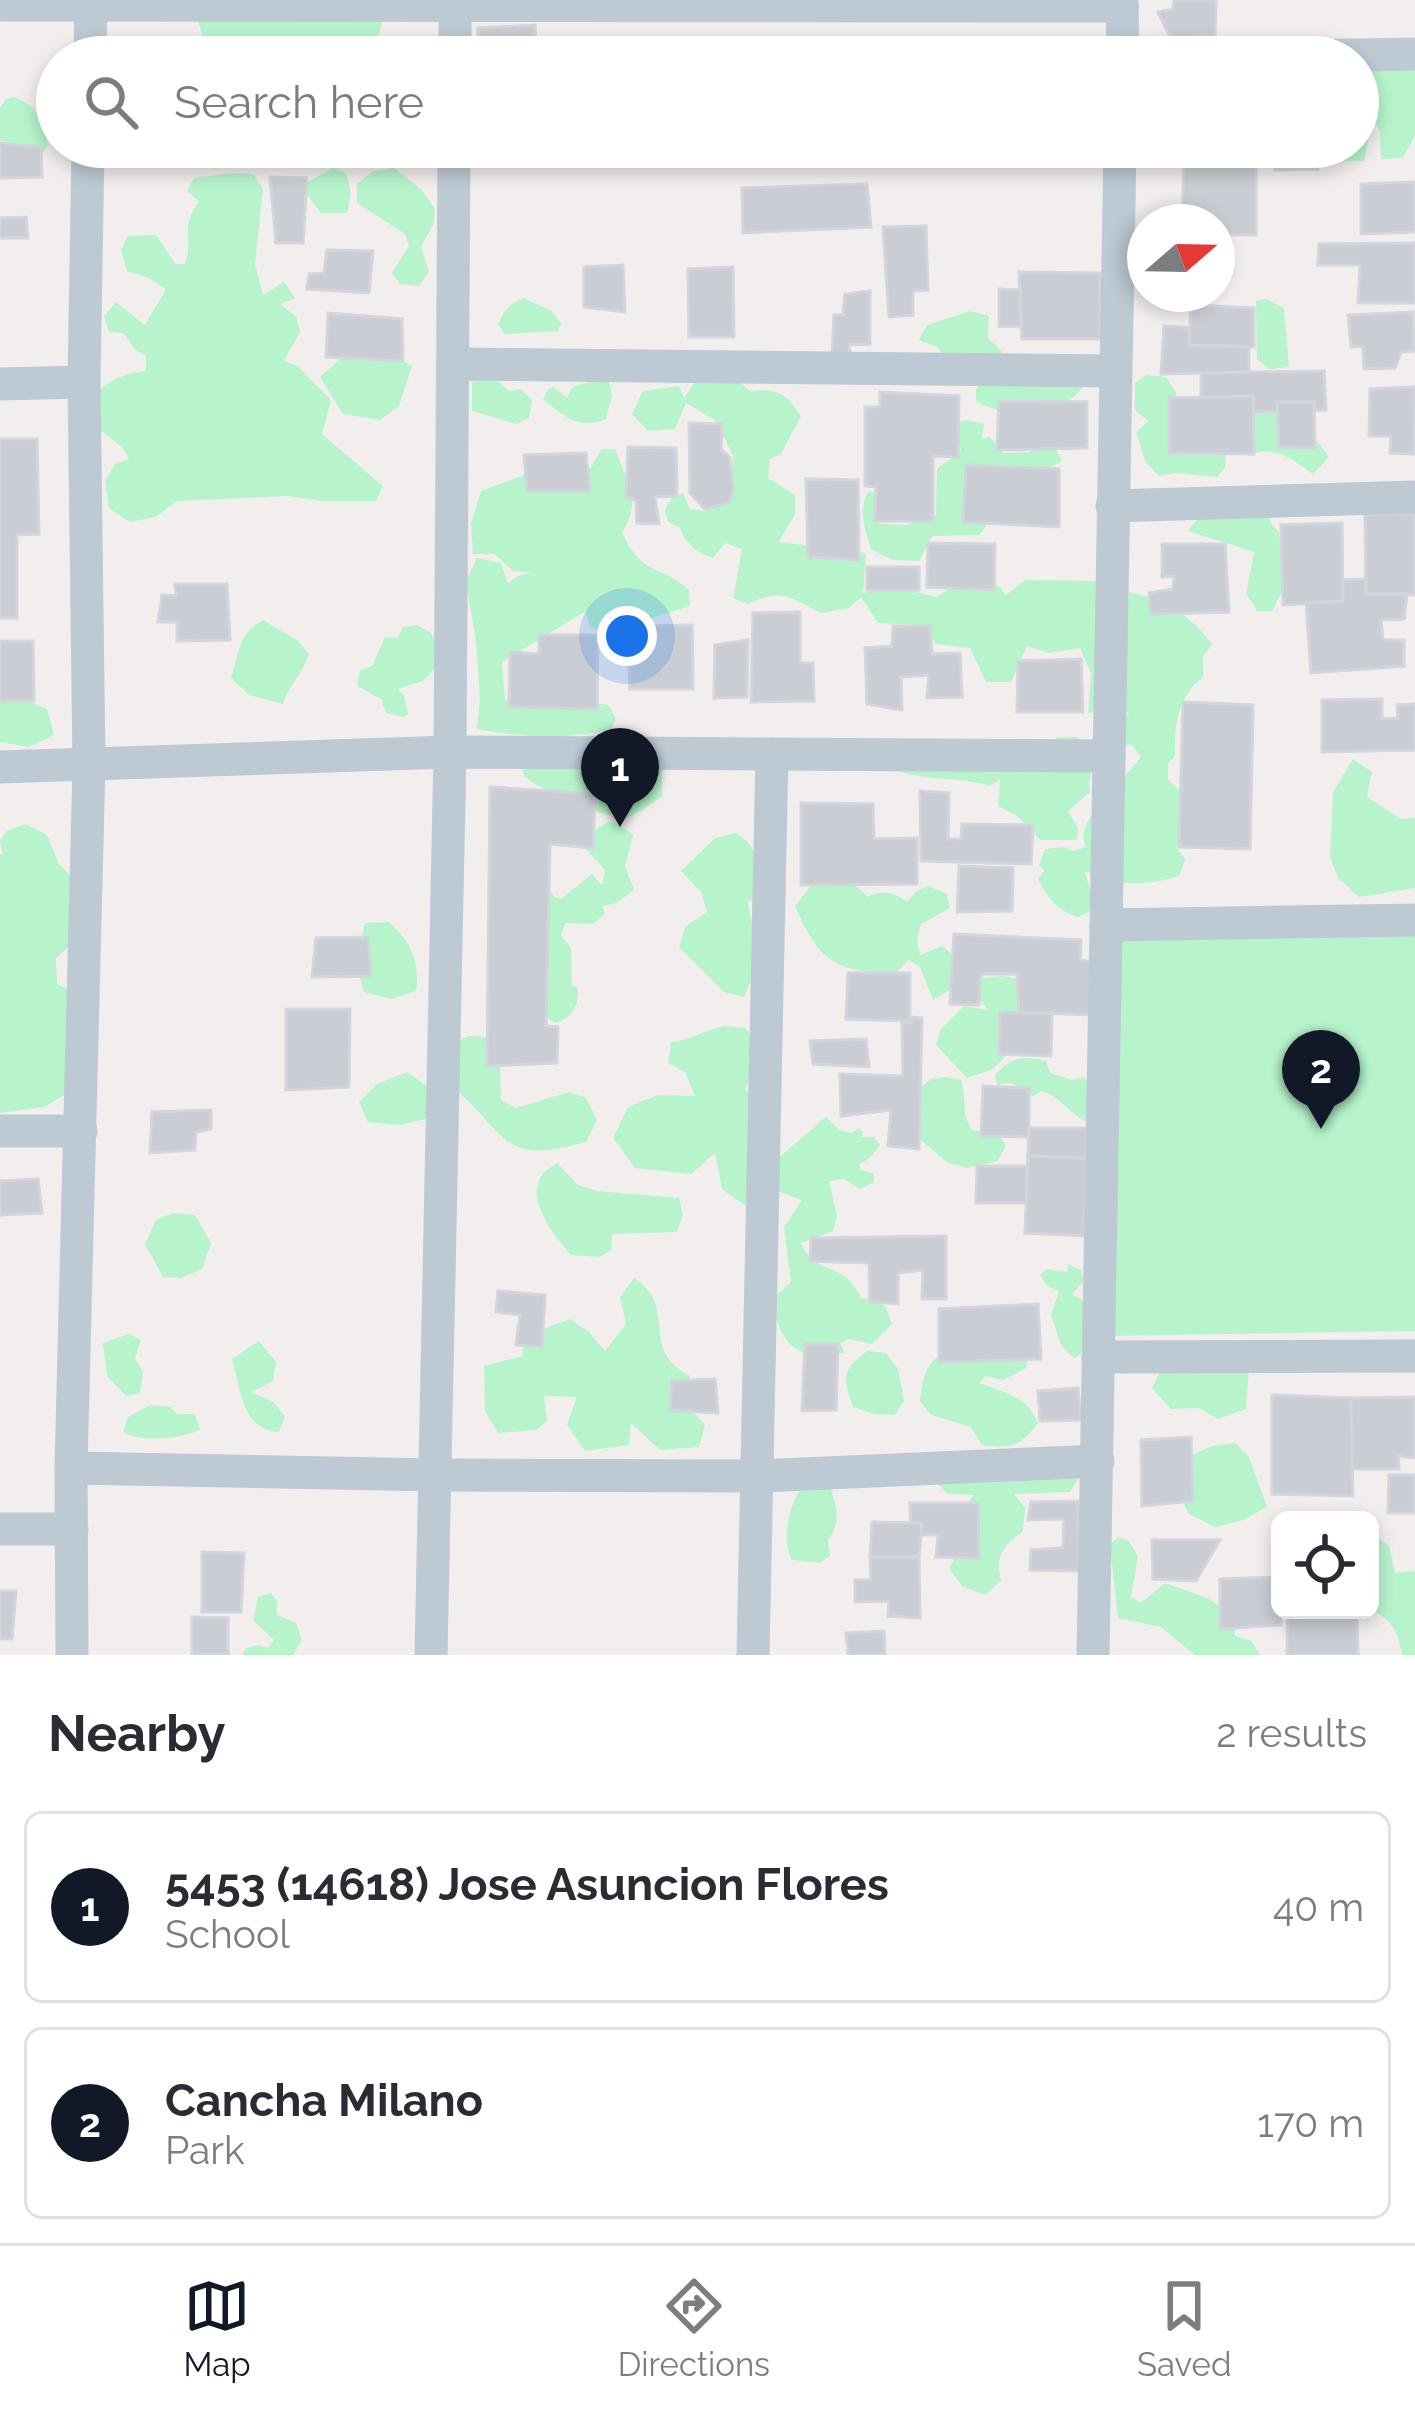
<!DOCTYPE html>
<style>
:root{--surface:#fff;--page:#f2f2f3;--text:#2b2b33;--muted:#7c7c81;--line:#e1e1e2;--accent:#111827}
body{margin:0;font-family:Raleway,sans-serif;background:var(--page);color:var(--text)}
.controls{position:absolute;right:36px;bottom:36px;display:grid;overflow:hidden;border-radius:18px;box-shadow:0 6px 18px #0003}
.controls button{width:108px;height:108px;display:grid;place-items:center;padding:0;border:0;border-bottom:3px solid var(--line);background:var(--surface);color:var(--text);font:60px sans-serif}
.compass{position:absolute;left:1127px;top:204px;width:108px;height:108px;border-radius:50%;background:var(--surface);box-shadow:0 6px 18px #0003;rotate:70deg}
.you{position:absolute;left:627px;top:636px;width:42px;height:42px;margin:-30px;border:9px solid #fff;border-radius:50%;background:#1a73e8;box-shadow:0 0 0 18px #1a73e833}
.badge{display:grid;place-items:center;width:78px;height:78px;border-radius:50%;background:var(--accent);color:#fff;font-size:39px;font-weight:700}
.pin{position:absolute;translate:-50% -99px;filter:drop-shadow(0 3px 6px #0008)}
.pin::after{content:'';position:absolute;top:63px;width:42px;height:36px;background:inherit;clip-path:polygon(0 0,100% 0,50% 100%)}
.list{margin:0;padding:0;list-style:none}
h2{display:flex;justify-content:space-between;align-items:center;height:156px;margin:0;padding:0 48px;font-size:51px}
h2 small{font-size:39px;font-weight:400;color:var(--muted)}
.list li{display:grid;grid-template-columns:78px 1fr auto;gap:36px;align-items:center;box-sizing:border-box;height:192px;margin:0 24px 24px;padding:0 24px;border:3px solid var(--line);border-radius:18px}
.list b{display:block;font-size:45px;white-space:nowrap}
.list p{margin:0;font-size:39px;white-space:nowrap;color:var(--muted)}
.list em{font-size:39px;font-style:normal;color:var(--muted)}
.icon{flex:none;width:66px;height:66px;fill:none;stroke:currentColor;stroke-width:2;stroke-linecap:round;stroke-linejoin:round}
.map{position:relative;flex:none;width:1415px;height:1655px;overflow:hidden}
.search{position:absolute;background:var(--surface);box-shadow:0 6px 18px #0003;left:36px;right:36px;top:36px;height:132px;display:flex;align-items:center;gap:30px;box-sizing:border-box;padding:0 42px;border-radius:66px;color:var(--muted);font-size:45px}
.sheet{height:588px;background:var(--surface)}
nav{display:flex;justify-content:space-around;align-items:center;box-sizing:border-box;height:168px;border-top:3px solid var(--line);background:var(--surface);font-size:33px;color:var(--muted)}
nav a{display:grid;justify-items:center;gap:6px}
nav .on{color:var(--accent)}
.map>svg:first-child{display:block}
</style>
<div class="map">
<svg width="1415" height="1655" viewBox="0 0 1415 1655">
<rect width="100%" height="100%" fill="#f2eeee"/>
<g fill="#b7f4cc">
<polygon points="370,0 382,24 371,57 248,57 232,49 216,57 207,48 198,22 225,7"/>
<polygon points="1358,57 1415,62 1415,135 1403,158 1381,159 1380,131 1372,118 1364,161 1341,161 1329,148 1358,147"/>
<path d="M14,97c24,8 29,25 34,48l-4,7 -44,-12v-32l6,-9z"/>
<polygon points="333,168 346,173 351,194 347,213 321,213 300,186"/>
<polygon points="394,168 422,190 435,209 434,223 421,247 429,272 419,286 400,284 392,273 409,246 405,234 357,203 357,184 373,171"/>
<path d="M231,173l22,1 10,15 -8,75 8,31 21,-13 11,16 -15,6 16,12 4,16 -16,29 14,5 33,34 -9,34 61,52 -7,15h-56l-32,-5 -111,5 -22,16 -25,5 -21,-14 -4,-27 10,-17 14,-5 -7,-12 -44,-34c19,-24 38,-40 68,-42v-16l-11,-5 -11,-17 -15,-1 -5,-16 12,-14 29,23 21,-36 -17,-11 -22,-7 -6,-20 6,-15 29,-1 19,29h10c9,-24 -6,-36 14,-62l-12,-11 7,-13z"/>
<path d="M523,298l29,13 9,12 -3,8 -53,3 -7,-9c6,-14 11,-21 25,-27z"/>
<polygon points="1266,299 1284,308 1289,367 1269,369 1257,359 1256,301"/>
<polygon points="970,311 989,316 988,338 1002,352 989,363 953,364 937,347 919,340 927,325"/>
<polygon points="350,350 385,351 412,366 399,406 380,420 343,414 320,377"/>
<polygon points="1146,375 1166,377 1176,393 1168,440 1226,452 1225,468 1217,477 1175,473 1159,476 1145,461 1136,432 1148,421 1135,410 1135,383"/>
<path d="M608,376l4,19 -6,24c-28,11 -41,-3 -63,-19l5,-11 6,-2 13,11 5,-11z"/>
<polygon points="492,377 509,391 521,389 532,400 529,418 517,424 472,411 472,382"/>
<path d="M984,380l99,7c-21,29 -80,32 -107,14v-12z"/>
<path d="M738,381l12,10c27,-3 37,3 51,25l-20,38 -11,5 -2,19 27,17v19l-16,28 87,11 -3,40 28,-7 45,11 26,-16 18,6 18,-2 8,10 19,-15 72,1 15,128 -24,4 3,-40 -11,-25 -31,5 -22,-7 -16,36h-25l-16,-34 -34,-4 -16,-19 -42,-2 -17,-26 -12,11 -28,5c-31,-15 -38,-26 -74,-9l-14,-6 9,-49 -17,-6 -12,15c-18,-6 -26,-14 -34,-31l-11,-5 -3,-12 8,-14 10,-3 7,16 16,2 26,-35 1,-20 -17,-35 -30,-18 -11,26 -27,2 -16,-17 11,-23 36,-5 5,12 11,-16z"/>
<path d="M1253,396l37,22 8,24 19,-1 12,16 -16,17c-20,-14 -39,-31 -64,-18l-6,-16z"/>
<path d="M966,420l18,4 -3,15 9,-2 14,16 25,-1 14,-7 13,4 6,12 -13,7h-18l-52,67 -47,1 -13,25 -26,-1 -22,-11c-6,-19 -13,-38 -3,-57h11v32l27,1 30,-10 1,-46 24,-19 -10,-27z"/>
<path d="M601,449h14c12,34 28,49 7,84 22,45 35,29 67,57l1,16 -41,13 -19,-2 -6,15 -17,3 -17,-8 -4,-16 -84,51 3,38c18,6 33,11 52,9 18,-2 31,-8 51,-4l8,13 -5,11c-36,11 -97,8 -134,0l3,-31 -4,-57 -10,-59 11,-24 24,5 7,20 12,-8 13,-2 -20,-2 -19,-17h-21l-2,-31 10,-32 76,-28 22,12 12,-7z"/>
<polygon points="1218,492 1261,493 1271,524 1279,532 1283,589 1272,611 1257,611 1246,594 1254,552 1188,531"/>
<path d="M1130,592c36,9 59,22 82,52l-9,13v21c-26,16 -29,51 -28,78l-7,7v17l20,19v37l-12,11 9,12 -5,16c-17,7 -46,11 -65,6 -12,-3 -17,-8 -30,-9l7,25 -3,15 -12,5c-21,-8 -29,-19 -39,-38l7,-9 -6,-4 6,-17 19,-2 9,4 13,-4c-14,-27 40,-68 55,-90l-9,-12 -9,-1 -2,-20 8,-11 -8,-3 -5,-97z"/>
<path d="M263,620l34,20 12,14c-6,20 -21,31 -26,50l-34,-9 -18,-17c9,-26 6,-43 32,-58z"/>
<polygon points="417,625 431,633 443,659 423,681 398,689 404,696 408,714 403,717 386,713 381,699 357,686 360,670 372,666 385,637 398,638 403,627"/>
<polygon points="26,700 47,709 54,735 29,747 0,742 0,702"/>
<path d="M619,731l11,1 32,20v44c-10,7 -21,17 -33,20 -24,4 -86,-24 -105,-40l-5,-30c37,-15 62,-2 100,-15z"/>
<path d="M1057,737h20l16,12c3,16 -6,28 -3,43l-22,19 10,17 -1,12h-37l-24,-25 -18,-9 2,-27 -10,7c-34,-11 -62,-3 -97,-17l153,-18z"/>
<polygon points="1353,759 1372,772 1367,797 1401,819 1415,818 1415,888 1359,897 1338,878 1330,857 1333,792"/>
<path d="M608,822l10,2 15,11 -8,32 9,22 -17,14 -14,3 2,8 -12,10 -28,-1 -4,13 10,12 1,37 6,3c0,19 -4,28 -22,35l-15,-8 -5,-126 13,-1 5,9 7,2 31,-25 10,11 3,-15 -20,-22 9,-18z"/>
<polygon points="26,824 47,835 58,862 75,881 83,934 56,958 57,984 75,992 66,1094 44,1107 0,1113 0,855 3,854 0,841 8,830"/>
<path d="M736,833c24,14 24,38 24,63l-12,6 11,60 -15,35 -20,-5 -45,-45 6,-20 22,-15 -6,-20 -20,-21 34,-33z"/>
<path d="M812,884h41l15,13c14,-9 25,-4 39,4l11,-11 11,-4 18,8 3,14 -29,16 -4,16 3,15 22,-9 20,17 6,16 -35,21 -13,-33 -12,-7 -12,13c-61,0 -78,-13 -101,-67z"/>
<path d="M1415,919v412l-306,5 -22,-214c-18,-9 -29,-27 -46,-31l-8,5 -22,-13 -14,2 -2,-10c16,-18 29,-20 51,-14l4,12 22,7 12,-3 5,6 26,-145z"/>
<path d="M389,922c22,20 31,40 27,69l-25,8 -27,-7 -8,-29 9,-40z"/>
<polygon points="1002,976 1019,979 1031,995 1030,1013 998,1021 1012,1051 991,1070 967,1078 936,1045 941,1029 964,1006 988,1010 974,992 982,978"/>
<path d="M725,1026l20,2 15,18 -3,22 -12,21 9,8 -3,113 -29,-21 -7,-36 -24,21 -56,-6 -22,-30 15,-31 30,-12 37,1 -10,-24 -17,-9 3,-21c20,-2 34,-12 54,-16z"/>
<path d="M469,1036l18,1 13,21 1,42 15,8 53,-16 17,6 11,22 -11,22c-82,22 -74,0 -127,-50l-3,-50z"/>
<polygon points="407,1072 433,1090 430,1118 400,1125 368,1122 359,1102 377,1084"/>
<polygon points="946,1077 962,1080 966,1118 972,1130 996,1133 1006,1145 998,1161 967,1168 948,1163 922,1141 910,1123 911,1095 931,1079"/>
<path d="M826,1117l13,13 13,3 7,-5 4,4 -1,5h12l6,8 -11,14 -10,5 2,6 13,4v8l-14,7 -16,-10 -15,2 8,34 -4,16 -32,12c9,22 22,21 40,31 10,5 15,16 21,25l13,-3 11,12 6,16 -20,20 -24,-5 -8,4 5,10c-12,-1 -28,5 -38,1 -25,-8 -32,-34 -34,-56l18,-16 -7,-55 18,-27 -27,-10v-29z"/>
<path d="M557,1163l21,22 19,6 82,7 4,17 -6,17 -65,2 -1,16 -11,7 -29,-2c-21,-25 -57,-70 -14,-92z"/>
<polygon points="173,1213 195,1215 211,1243 202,1269 181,1278 163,1277 145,1244 156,1220"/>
<polygon points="1068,1264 1082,1271 1083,1282 1072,1294 1084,1301 1091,1328 1080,1355 1074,1358 1061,1345 1051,1315 1059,1291 1047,1286 1040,1275 1047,1269 1067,1272"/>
<path d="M634,1278c46,30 3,70 56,98l-5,27 20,22 -6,22 -39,3 -29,-27 -2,22 -44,6 -18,-26 10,-28 -33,-1 3,25 -11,9 -38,3 -13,-22 -1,-45 39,-10 -1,-7 21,-20 27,-10 19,13 16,19 21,-27 -6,-27z"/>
<polygon points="129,1334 141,1340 135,1358 143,1372 140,1393 126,1396 107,1376 103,1343"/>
<path d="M259,1341l17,21 -3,19 -22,11 23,10 11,15 -6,15c-38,-2 -38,-43 -47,-73z"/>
<path d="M958,1344l71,12 -3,12 -23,12 -18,-4 -5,7c25,10 47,13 58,40 -18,24 -28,26 -56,22l-11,-18 -40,-12 -11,-14c3,-32 9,-42 38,-57z"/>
<path d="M867,1351l19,2 12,16 6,32 -9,14 -21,-1 -21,-7c-10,-28 -12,-38 14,-56z"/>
<polygon points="1168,1357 1249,1368 1246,1409 1218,1419 1199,1408 1171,1409 1152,1388"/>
<path d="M150,1405l21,2 6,7h18l5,16c-22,9 -57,13 -77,2l5,-15z"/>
<polygon points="1235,1443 1249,1457 1267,1507 1243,1520 1215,1527 1189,1514 1174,1487 1184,1458 1212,1446"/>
<path d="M1068,1451l10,28 -8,13 -56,2 11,14 -2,23c-19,14 -29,24 -22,49l-16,15 -23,-9 -13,-18 14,-25 -10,-23 21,-25 -26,-1 -11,-11z"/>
<path d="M807,1481l21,1c8,21 15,39 0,58l2,16 -10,7 -28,-3c-12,-22 -2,-62 15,-79z"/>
<path d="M1370,1532l19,14 6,27 20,-2v84h-13c-3,-22 -11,-38 -32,-45z"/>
<polygon points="1118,1537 1129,1541 1138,1557 1131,1597 1141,1603 1165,1583 1210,1599 1234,1618 1235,1636 1251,1641 1260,1655 1195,1655 1161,1627 1118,1618 1110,1545"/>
<polygon points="271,1593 277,1601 277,1615 296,1623 302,1640 293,1655 242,1655 246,1648 258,1645 268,1648 274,1640 253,1620 258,1597"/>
</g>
<g fill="#caced4" stroke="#d2d5db" stroke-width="3">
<polygon points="1174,0 1216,0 1215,36 1171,39 1158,12 1173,9"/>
<polygon points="535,25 537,57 478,57 478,28"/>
<polygon points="198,43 199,57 133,57 133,47"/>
<polygon points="0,143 41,147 42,177 0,178"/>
<polygon points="1275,147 1317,147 1318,169 1275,170"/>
<polygon points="1184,161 1256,164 1256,235 1217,235 1217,222 1182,222"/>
<polygon points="270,177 307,178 303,243 276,243"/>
<polygon points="1415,182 1415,232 1361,234 1361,184"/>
<polygon points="867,184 871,227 743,233 742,188"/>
<polygon points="26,217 28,238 0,238 0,218"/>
<polygon points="926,226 928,290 913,291 913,315 889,317 883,227"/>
<polygon points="1415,243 1415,303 1358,303 1360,265 1318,265 1319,244"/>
<polygon points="327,250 373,251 369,293 307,289 309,274 324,273"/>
<polygon points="623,265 625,312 584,307 584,267"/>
<polygon points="733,267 734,337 689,337 688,269"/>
<polygon points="1019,272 1100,273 1101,339 1022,339"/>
<polygon points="999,289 1020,290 1021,327 999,326"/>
<polygon points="870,291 870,344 849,345 850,355 832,355 834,315 843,315 845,294"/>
<polygon points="1191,305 1254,308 1254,347 1189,345"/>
<polygon points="1413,312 1414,351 1401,352 1395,368 1364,369 1363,346 1351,347 1348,315"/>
<polygon points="328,313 402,319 403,361 326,357"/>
<polygon points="1164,326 1190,328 1189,345 1249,347 1249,372 1161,374"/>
<polygon points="1324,371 1326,410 1201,413 1201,373"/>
<polygon points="1415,387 1414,454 1390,453 1391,436 1369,436 1370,389"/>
<polygon points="880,392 959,396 958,457 933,456 933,521 875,521 876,487 865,486 865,407 880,407"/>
<polygon points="1253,396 1254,454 1169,453 1169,398"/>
<polygon points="999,401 1087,402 1087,448 997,450"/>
<polygon points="1277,402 1314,402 1315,448 1279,447"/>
<polygon points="689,423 722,424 721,449 730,458 733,490 729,503 705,509 690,493"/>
<polygon points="0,439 37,439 39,534 17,535 17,618 0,618"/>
<polygon points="628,447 676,448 677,496 655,497 659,524 637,523 636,500 626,497"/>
<polygon points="586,453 590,491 527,491 524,455"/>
<polygon points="966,465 1059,469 1059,527 963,522"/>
<polygon points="806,479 858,480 859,560 808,557"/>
<polygon points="1415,514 1415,595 1366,594 1365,515"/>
<polygon points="1342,523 1343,601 1283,605 1281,525"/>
<polygon points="928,543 995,544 994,590 927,587"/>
<polygon points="1162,544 1225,544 1229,612 1151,614 1149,593 1173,589 1174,576 1162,577"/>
<rect x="867" y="567" width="52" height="23"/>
<polygon points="1366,579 1366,594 1407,594 1404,619 1381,620 1383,640 1404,640 1404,666 1311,673 1306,603 1343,601 1343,580"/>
<polygon points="175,584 227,584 230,640 177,641 177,622 158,622 162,595 176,596"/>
<polygon points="800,612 800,663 813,663 814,701 751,702 753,613"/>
<polygon points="692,625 693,689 630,689 627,626"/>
<polygon points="893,626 930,626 932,654 960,653 962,697 927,698 929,675 901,677 902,710 867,704 865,648 892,646"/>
<polygon points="539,635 598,635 597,709 509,707 510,652 539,654"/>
<polygon points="748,640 747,697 714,698 715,645"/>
<polygon points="0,641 33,641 34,701 0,701"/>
<polygon points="1081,659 1083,712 1017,712 1018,661"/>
<polygon points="1382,699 1382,719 1398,718 1397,705 1415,704 1415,750 1322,752 1322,700"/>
<polygon points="1183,702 1253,705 1250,849 1179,847"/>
<polygon points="490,787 595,794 593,848 550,844 546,1026 558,1027 557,1063 487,1066"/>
<polygon points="920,791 949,793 948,839 961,839 962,824 1033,825 1031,864 921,861"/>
<polygon points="801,803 873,804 874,839 917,838 917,884 801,885"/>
<polygon points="959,866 1013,868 1012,911 957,912"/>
<polygon points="954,934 1081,940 1080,960 1094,962 1090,1015 1019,1012 1017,974 981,974 979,1005 950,1004"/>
<polygon points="368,937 371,976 312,977 316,938"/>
<polygon points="848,973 910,973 910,1021 846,1019"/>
<polygon points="286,1009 350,1009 349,1087 286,1090"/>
<polygon points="1000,1012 1052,1014 1051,1056 999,1054"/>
<polygon points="913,1017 922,1018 919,1149 888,1146 891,1110 841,1116 840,1074 903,1076 902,1023 911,1023"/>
<polygon points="866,1039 869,1067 813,1064 810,1041"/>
<polygon points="983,1086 1029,1088 1029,1137 981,1136"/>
<polygon points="211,1110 211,1129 196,1132 195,1150 150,1153 152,1112"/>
<polygon points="1029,1128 1087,1128 1086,1158 1028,1156"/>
<polygon points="1028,1156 1086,1158 1085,1236 1025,1233"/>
<polygon points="977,1166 1027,1166 1026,1203 976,1203"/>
<polygon points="38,1179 42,1213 0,1215 0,1181"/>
<polygon points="946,1236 946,1299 922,1299 923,1270 898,1273 898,1304 870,1302 869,1263 810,1261 811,1238"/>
<polygon points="498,1291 545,1295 542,1347 516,1345 520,1315 496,1312"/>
<polygon points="1038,1304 1041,1359 939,1362 939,1309"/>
<polygon points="805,1344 838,1344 836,1410 802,1411"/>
<polygon points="715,1379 718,1413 670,1410 672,1381"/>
<polygon points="1078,1388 1081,1420 1040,1421 1038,1391"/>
<polygon points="1272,1395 1351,1398 1353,1496 1272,1494"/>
<polygon points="1415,1397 1415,1458 1398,1456 1399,1469 1352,1469 1351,1398"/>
<polygon points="1191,1437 1193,1501 1142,1506 1141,1440"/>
<polygon points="1389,1475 1415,1475 1415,1513 1388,1513"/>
<polygon points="1078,1501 1079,1571 1030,1570 1031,1550 1063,1548 1064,1519 1028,1520 1031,1502"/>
<polygon points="910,1503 978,1503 979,1558 936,1557 938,1535 911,1535"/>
<polygon points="872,1522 922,1523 919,1557 870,1557"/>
<polygon points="1152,1540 1220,1540 1196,1581 1153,1579"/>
<polygon points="202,1552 244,1553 241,1612 202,1612"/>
<polygon points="870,1557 919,1557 920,1618 888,1616 889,1601 855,1602 855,1580 871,1580"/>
<polygon points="1280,1577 1280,1610 1340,1610 1281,1612 1281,1625 1220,1629 1220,1579"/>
<polygon points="0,1591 16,1591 12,1639 0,1639"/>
<polygon points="1357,1612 1358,1655 1287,1655 1287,1615"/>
<polygon points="192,1617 228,1618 228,1654 192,1654"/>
<polygon points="884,1631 885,1655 848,1655 846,1633"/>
</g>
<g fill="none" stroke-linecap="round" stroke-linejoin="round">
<g stroke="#bdcad3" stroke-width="33">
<polyline points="1122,0 1123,57"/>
<polyline points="0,5 1122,6"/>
<polyline points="90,57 91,0"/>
<polyline points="455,57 455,0"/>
<polyline points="1242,57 1415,54"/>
<polyline points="453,364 1115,371"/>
<polyline points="0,384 84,382"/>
<polyline points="1112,506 1415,497"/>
<polyline points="0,767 450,752 1107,756"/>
<polyline points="1106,925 1415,920"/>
<polyline points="0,1131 81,1131"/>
<polyline points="1098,1357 1415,1356"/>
<polyline points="71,1468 435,1475 759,1476 1098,1461"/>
<polyline points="0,1529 72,1529"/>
<polyline points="72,1655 71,1468 89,765 84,382 88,147"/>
<polyline points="431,1655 450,752 454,147"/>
<polyline points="753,1655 772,754"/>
<polyline points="1093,1655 1120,147"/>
</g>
</g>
</svg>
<div class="controls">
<button><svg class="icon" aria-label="locate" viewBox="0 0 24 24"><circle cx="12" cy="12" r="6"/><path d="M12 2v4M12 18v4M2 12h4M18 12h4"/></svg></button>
</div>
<svg class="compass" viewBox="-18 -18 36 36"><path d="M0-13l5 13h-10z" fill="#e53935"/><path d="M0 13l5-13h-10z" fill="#7c7c81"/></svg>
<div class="you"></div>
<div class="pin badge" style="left:620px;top:827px">1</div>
<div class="pin badge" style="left:1321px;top:1129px">2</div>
<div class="search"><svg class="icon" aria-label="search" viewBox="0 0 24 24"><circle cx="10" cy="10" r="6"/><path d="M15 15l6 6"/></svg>Search here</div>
</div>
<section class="sheet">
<h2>Nearby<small>2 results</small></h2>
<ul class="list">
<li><span class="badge">1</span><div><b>5453 (14618) Jose Asuncion Flores</b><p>School</p></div><em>40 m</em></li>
<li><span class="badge">2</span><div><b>Cancha Milano</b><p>Park</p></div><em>170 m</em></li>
</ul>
</section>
<nav>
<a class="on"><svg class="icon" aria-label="map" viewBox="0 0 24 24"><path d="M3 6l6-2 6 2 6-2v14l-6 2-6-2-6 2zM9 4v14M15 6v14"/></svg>Map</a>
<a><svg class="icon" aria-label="directions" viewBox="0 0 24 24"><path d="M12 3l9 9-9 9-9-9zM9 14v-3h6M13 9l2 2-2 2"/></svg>Directions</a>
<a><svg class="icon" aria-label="saved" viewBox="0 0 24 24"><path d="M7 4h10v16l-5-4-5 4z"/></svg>Saved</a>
</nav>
